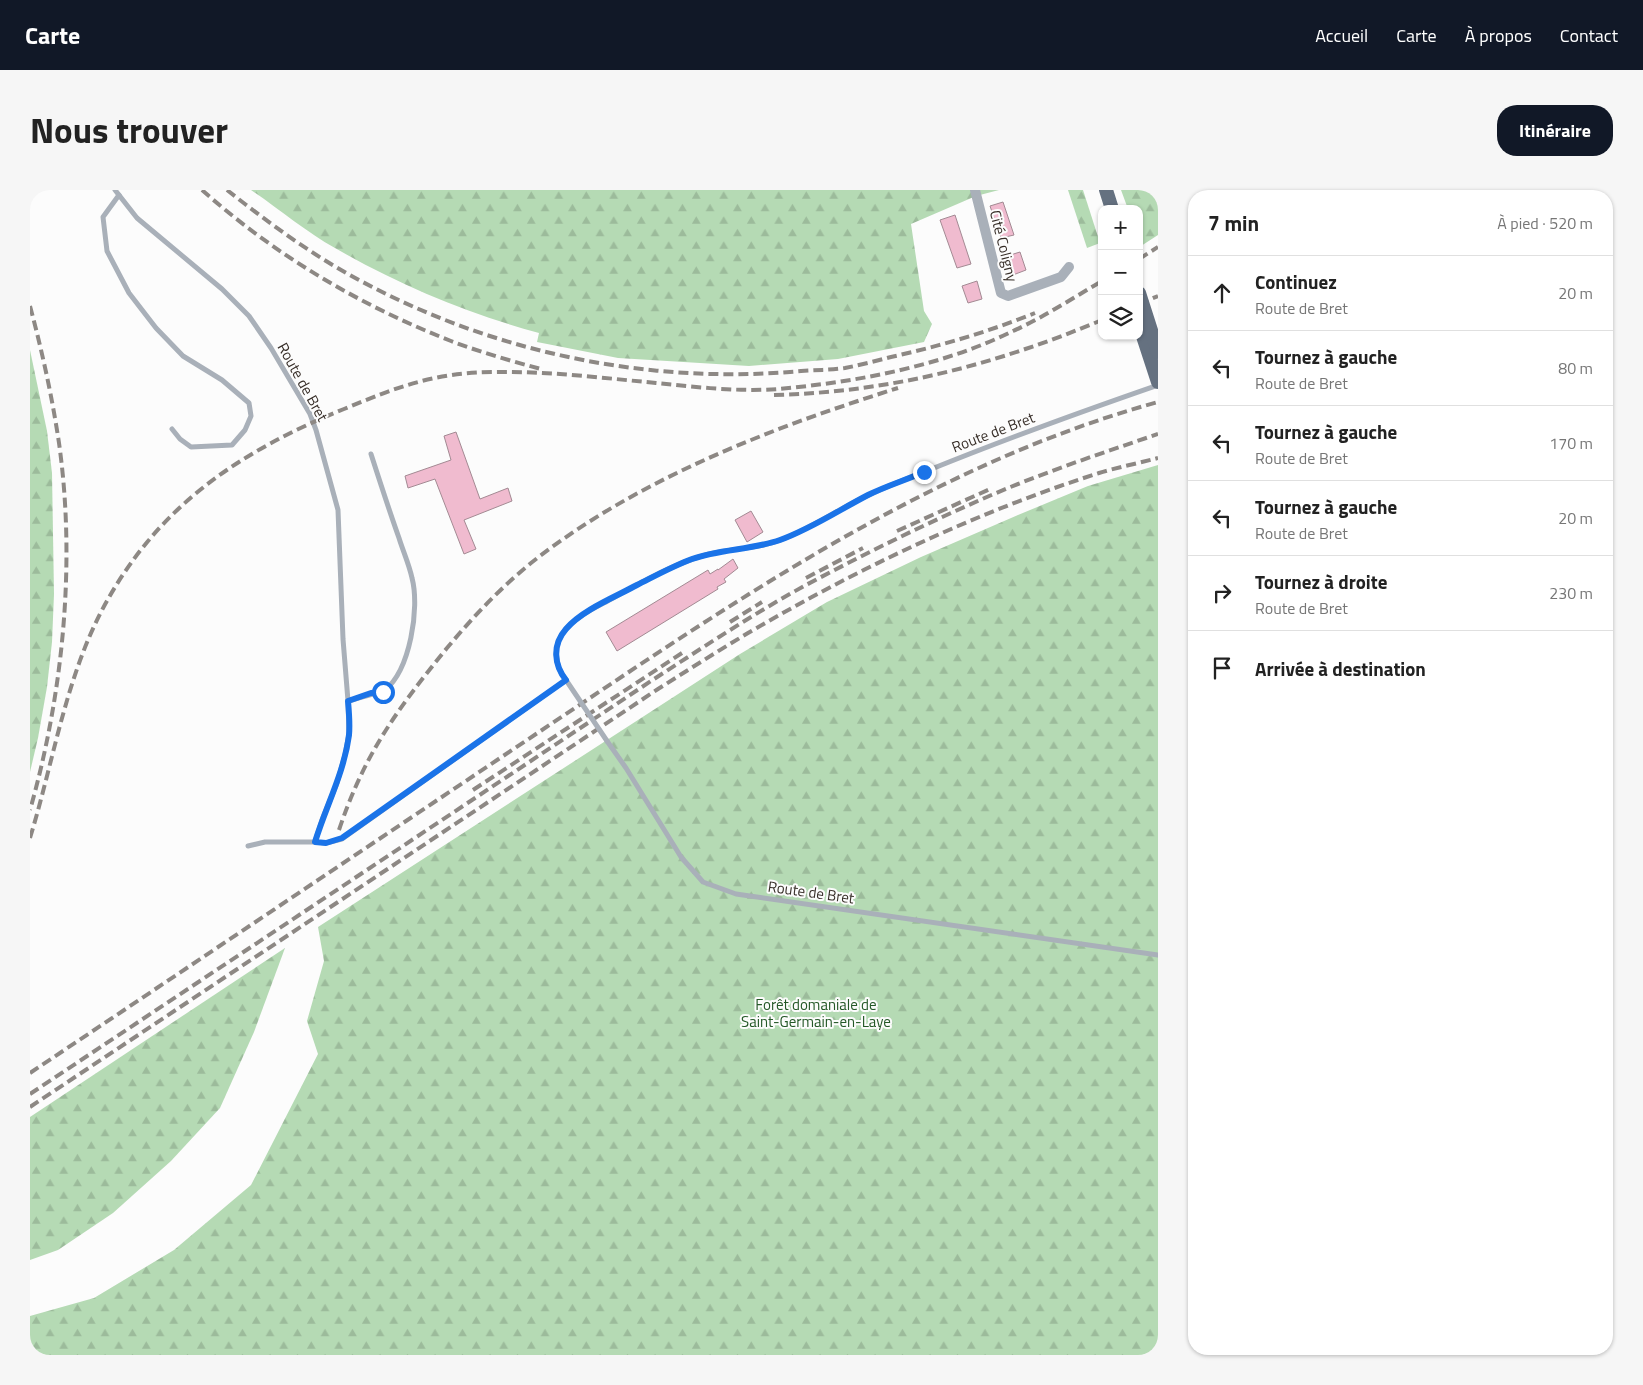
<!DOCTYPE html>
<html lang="fr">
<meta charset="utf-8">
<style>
:root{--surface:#fff;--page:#f6f6f6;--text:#222;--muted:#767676;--line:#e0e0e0;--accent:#111827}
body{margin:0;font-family:"Titillium Web",sans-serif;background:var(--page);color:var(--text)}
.controls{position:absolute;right:15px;top:15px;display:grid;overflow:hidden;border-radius:10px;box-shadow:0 1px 4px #0004}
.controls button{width:45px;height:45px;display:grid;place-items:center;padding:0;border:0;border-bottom:1px solid var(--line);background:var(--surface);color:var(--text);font:25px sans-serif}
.stop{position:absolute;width:15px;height:15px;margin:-11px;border:4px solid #1a73e8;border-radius:50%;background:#fff}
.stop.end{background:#1a73e8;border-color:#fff;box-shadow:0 1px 5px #0008}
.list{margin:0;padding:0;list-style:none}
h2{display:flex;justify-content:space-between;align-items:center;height:65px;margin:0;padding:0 20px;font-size:21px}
h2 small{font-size:16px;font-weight:400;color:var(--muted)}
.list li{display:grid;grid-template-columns:32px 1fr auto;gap:15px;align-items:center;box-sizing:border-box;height:75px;padding:0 20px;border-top:1px solid var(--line)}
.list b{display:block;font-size:19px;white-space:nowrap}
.list p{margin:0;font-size:16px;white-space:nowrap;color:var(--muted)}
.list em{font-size:16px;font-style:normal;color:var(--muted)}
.icon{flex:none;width:28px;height:28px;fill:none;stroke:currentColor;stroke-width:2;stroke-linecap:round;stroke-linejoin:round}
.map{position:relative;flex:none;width:1128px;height:1165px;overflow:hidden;border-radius:20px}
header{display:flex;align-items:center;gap:30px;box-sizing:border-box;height:70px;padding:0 25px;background:var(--accent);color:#fff}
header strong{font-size:24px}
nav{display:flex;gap:28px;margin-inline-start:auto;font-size:18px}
.intro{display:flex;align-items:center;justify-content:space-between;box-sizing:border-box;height:120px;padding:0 30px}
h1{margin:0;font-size:35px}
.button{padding:12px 22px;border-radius:20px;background:var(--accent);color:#fff;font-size:18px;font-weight:700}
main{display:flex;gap:30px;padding:0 30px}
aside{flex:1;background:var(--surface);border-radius:20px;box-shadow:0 1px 4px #0004}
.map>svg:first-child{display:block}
</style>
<header>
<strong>Carte</strong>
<nav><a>Accueil</a><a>Carte</a><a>À propos</a><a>Contact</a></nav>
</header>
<div class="intro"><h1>Nous trouver</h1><a class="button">Itinéraire</a></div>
<main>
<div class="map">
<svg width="1128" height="1165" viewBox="0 0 1128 1165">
<defs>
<pattern id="forest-firs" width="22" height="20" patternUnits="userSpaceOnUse" patternTransform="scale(1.25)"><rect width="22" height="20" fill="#b5dab4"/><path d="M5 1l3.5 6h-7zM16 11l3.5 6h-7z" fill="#9cbb9b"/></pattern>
</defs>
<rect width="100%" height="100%" fill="#fcfcfc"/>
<g fill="url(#forest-firs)">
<path d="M221,0h748l-23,6 -65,28 13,87 8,13 -8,18 -86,17 -89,7 -131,-8 -81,-16 2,-9c-70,-19 -140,-48 -204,-85 -29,-16 -56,-39 -84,-58z"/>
<polygon points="1038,0 1053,0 1070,53 1057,58"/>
<polygon points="1091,0 1128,0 1128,45 1111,56 1109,50 1109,19 1098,19"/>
<polygon points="0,160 17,241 22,283 24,404 22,452 17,497 8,548 0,582"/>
<polygon points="1128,275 1128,1165 0,1165 0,1126 64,1108 144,1060 221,995 288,864 277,831 294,771 288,737 710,464 797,412 891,367 988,325 1058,296"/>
<polygon points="255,758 224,842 190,918 141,971 83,1023 28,1060 0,1070 0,927"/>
</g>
<g fill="#f0bbcf" stroke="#a38a93">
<polygon points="973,12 984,45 971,48 960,16"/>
<polygon points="925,25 941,74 927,78 910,30"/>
<polygon points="990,62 996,80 983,85 977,66"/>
<polygon points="947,91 952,109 938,113 932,96"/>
<polygon points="426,242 450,309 478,298 482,311 434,330 446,359 434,364 405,289 378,298 375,286 421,270 414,246"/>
<polygon points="721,321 733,342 717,352 705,330"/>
<polygon points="703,369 708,378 694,389 696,392 687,397 688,399 587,461 576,442 678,380 680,384 688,379 688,380"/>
</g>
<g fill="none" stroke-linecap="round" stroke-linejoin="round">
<g stroke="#a9b0b9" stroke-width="5">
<path d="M85,0l22,28 85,71 27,27 22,32 39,66 6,16 22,80 5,129 5,62 1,33 -4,21 -8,28 -15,37 -7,22 11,1 16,-4 224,-159c-12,-15 -14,-35 0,-51 12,-14 31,-22 47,-31 31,-17 62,-35 96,-44 25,-6 50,-5 74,-15 31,-12 58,-32 88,-45 20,-10 42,-17 63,-26 74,-30 149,-57 224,-83"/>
<polyline points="89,5 73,27 77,61 99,103 126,138 153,166 192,190 219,213 221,226 215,240 202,255 161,257 150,249 142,239"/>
<path d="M318,511c7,-2 34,-9 37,-11 25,-20 35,-82 27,-112 -3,-14 -9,-27 -13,-40 -10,-28 -19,-56 -28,-84"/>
<polyline points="577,551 596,578 651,667 673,692 706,704 1128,765"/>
<polyline points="218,656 235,652 285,652"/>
</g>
<polyline stroke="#a9b0b9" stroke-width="10" points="945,0 971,103 978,106 1031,87 1039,77"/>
<g stroke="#657180" stroke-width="14">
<polyline points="1076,0 1082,19"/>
<polyline points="1109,134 1128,192"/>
</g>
<g stroke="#8d8884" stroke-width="4" stroke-dasharray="10 5" stroke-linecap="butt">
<path d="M172,0c73,65 157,115 249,151 29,11 60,20 90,28"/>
<path d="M197,0c42,33 85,65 132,90 135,73 290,105 442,91 15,-1 29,-1 44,-3 15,-3 31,-7 46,-11 49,-11 97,-25 144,-44"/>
<polyline points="1109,69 1128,57"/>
<polyline points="1109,114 1128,106"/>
<path d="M0,116c12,45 22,90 29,137 17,120 4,251 -29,367"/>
<path d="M744,205c117,-3 220,-30 328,-75"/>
<polyline points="867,341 960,299"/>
<polyline points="776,388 833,358"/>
<polyline points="700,432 732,412"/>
<polyline points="443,600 652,463"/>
<path d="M309,640c21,-63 47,-105 88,-157 31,-40 65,-78 104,-110 106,-84 240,-135 367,-175"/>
<path d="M0,648c23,-75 35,-156 71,-226 54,-104 137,-160 243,-203 53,-22 92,-37 150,-37 54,-1 109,6 162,11 40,4 82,9 122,6 79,-7 164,-23 235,-58 31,-14 60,-33 89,-50"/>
<path d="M0,883c169,-113 337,-226 506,-339 195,-130 393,-269 622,-332"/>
<path d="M0,904l621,-413c51,-33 102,-67 155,-96 66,-35 133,-68 202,-97 49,-20 100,-37 150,-54"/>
<path d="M0,917l628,-418c30,-19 60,-38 90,-56 111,-65 229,-121 351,-160 20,-6 40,-10 59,-15"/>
</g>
<polyline stroke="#a9b0b9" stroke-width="5" points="536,490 577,551"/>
<polyline stroke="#657180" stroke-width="14" points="1109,103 1128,162"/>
</g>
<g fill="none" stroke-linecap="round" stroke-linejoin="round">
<path stroke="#1a73e8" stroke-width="6" d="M353,502l-12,1 -23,8c1,11 2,23 1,34 -5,38 -23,71 -34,107l11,1 16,-5 224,-158c-12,-15 -14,-35 0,-51 16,-19 49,-32 71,-44 18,-9 36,-19 55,-26 28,-10 60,-9 88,-19 31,-11 59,-30 88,-45 18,-9 38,-15 56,-23"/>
</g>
<g text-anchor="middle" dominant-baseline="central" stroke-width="4" stroke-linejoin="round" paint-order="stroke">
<g font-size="15" fill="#372e28" stroke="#fcfcfc">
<text transform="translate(974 56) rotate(76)">Cité Coligny</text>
<text transform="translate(273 192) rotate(61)">Route de Bret</text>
<text transform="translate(963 242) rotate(-21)">Route de Bret</text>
<text transform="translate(781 702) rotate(8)">Route de Bret</text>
</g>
<g font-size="15" fill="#245827" stroke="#fcfcfc">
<text x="786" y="814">Forêt domaniale de<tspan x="786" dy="17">Saint-Germain-en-Laye</tspan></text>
</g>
</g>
</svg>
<div class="controls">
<button>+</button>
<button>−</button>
<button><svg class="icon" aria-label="layers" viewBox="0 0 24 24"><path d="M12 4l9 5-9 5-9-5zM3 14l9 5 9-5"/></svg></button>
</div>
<div class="stop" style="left:353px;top:502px"></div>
<div class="stop end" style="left:894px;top:282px"></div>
</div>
<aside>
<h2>7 min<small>À pied · 520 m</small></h2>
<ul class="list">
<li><svg class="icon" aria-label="ahead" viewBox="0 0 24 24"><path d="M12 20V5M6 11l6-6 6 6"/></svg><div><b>Continuez</b><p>Route de Bret</p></div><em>20 m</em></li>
<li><svg class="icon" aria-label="left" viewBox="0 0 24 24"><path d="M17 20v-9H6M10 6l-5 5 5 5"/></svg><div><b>Tournez à gauche</b><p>Route de Bret</p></div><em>80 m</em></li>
<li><svg class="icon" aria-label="left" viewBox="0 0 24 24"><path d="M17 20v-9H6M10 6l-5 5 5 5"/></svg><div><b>Tournez à gauche</b><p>Route de Bret</p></div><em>170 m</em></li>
<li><svg class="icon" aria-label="left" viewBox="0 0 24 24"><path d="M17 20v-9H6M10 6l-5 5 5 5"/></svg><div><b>Tournez à gauche</b><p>Route de Bret</p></div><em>20 m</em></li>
<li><svg class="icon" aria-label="right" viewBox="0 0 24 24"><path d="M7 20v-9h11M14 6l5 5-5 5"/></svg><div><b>Tournez à droite</b><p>Route de Bret</p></div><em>230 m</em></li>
<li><svg class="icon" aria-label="arrive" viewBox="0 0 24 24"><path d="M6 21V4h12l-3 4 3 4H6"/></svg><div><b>Arrivée à destination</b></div></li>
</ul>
</aside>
</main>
